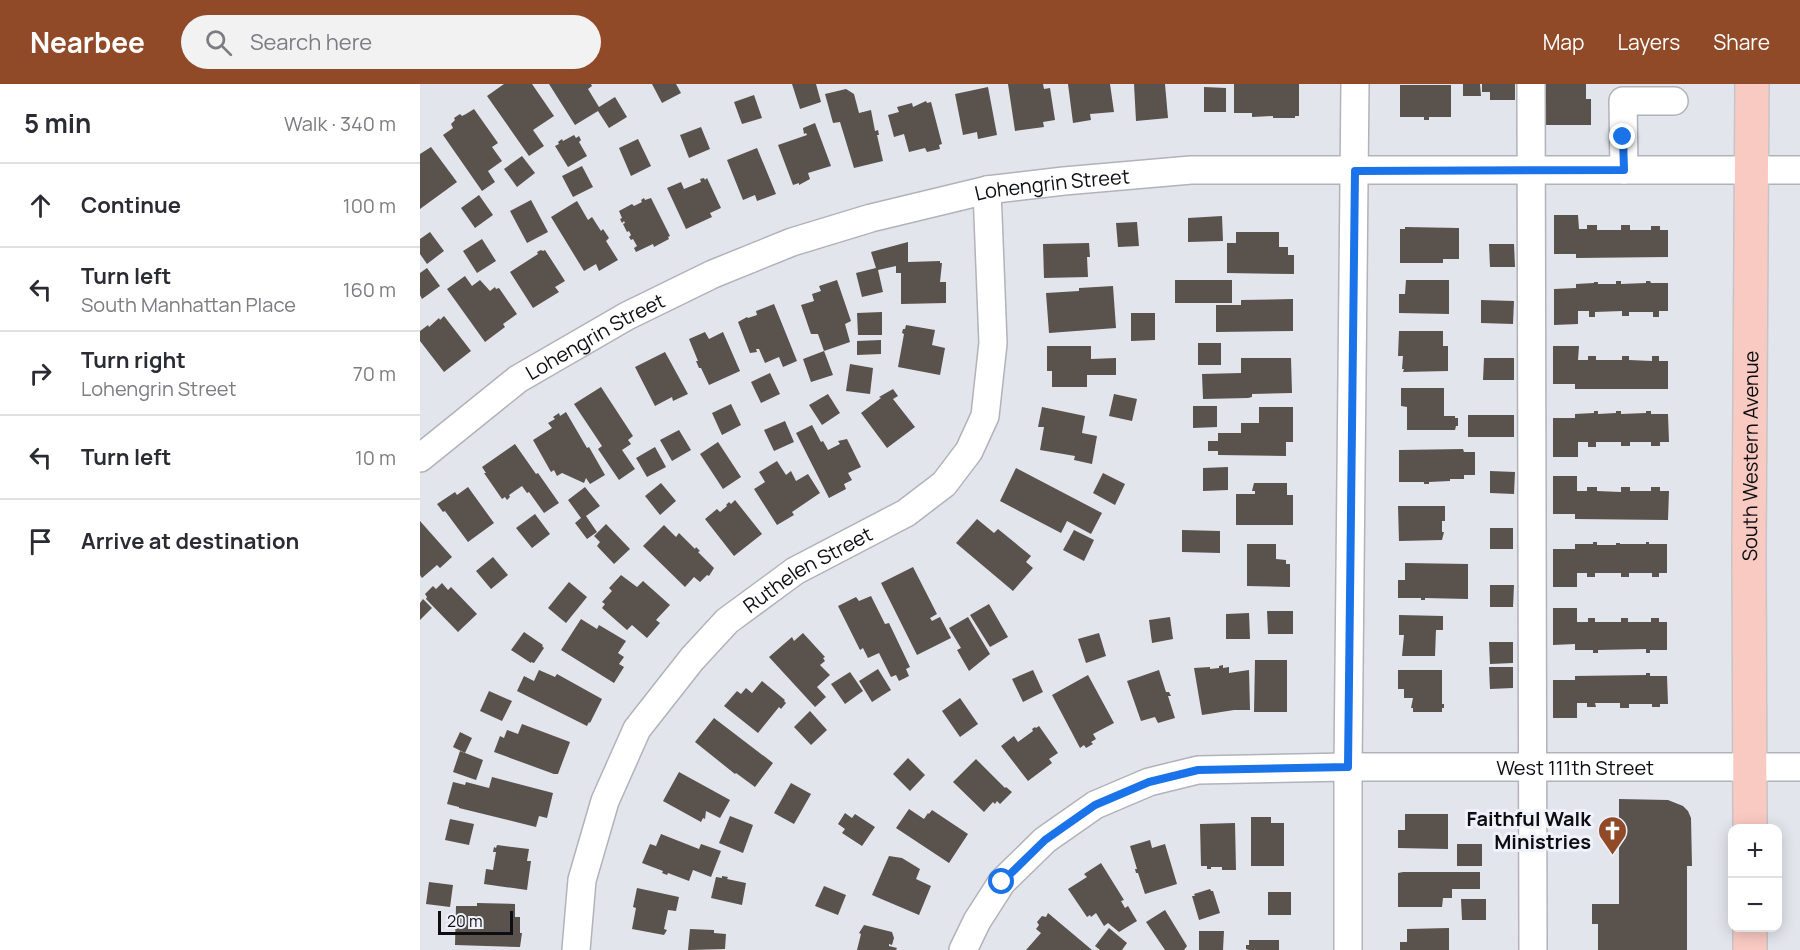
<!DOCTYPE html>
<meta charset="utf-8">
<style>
:root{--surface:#fff;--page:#f2f2f3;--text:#2b2b33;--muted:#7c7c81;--line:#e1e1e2;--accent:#914a27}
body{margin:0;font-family:Manrope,sans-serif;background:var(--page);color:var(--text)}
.controls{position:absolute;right:18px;bottom:18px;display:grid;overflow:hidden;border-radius:12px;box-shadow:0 3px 15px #0003}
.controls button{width:54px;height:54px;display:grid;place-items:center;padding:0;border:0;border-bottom:2px solid var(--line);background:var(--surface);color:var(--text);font:30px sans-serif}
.scale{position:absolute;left:18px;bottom:15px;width:75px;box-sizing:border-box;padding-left:6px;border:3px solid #0d0e11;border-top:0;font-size:16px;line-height:21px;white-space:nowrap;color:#0d0e11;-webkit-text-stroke:4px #f0f2fb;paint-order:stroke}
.stop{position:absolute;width:18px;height:18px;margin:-14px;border:4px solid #1a73e8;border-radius:50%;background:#fff}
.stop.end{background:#1a73e8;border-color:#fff;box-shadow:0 2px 6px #0008}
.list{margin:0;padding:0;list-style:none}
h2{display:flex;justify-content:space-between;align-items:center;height:78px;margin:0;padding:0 24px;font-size:26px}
h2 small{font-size:20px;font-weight:400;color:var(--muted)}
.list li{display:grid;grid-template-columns:39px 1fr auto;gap:18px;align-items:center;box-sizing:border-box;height:84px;padding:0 24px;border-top:2px solid var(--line)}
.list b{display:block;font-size:22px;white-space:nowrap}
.list p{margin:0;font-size:20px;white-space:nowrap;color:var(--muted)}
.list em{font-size:20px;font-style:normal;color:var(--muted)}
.icon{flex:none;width:33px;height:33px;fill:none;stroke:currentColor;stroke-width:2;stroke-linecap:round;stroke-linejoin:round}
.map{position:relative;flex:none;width:1380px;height:866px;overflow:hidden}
header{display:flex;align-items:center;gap:36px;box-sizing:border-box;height:84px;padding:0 30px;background:var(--accent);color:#fff}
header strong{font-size:28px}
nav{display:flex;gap:33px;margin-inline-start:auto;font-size:21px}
.search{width:420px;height:54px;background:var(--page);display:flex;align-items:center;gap:15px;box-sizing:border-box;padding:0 21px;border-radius:33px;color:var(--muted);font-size:22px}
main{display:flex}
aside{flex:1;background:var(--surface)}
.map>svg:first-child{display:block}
</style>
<header>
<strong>Nearbee</strong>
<div class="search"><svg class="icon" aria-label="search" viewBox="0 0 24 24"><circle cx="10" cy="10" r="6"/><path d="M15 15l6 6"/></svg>Search here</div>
<nav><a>Map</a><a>Layers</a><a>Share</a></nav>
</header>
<main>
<aside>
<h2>5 min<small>Walk · 340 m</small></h2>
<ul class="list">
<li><svg class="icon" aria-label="ahead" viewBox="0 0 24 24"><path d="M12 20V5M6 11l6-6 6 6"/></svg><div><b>Continue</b></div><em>100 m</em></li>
<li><svg class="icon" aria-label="left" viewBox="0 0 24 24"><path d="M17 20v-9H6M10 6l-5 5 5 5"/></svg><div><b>Turn left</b><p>South Manhattan Place</p></div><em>160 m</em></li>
<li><svg class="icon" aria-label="right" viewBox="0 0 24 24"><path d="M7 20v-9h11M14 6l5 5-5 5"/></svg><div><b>Turn right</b><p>Lohengrin Street</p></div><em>70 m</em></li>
<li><svg class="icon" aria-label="left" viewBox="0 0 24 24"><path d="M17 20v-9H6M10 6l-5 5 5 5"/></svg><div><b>Turn left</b></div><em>10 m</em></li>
<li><svg class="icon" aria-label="arrive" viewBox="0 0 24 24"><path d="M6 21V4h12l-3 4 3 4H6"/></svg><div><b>Arrive at destination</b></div></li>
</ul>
</aside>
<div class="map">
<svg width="1380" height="866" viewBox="0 0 1380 866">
<rect width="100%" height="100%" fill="#e3e5ed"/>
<g fill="#59524d">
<polygon points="84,0 112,0 134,32 113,46 124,62 109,72 67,12"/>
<polygon points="129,0 171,0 172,2 168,5 179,23 195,13 207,33 189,44 178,27 155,41"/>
<polygon points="232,0 256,0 261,9 242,19"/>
<polygon points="372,0 396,0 401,18 380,25"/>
<polygon points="588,0 623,0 624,5 630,4 635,36 623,38 624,43 595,47"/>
<polygon points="648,0 690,0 694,28 670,30 671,36 653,39"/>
<polygon points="714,0 745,0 748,34 716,37"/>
<polygon points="814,0 879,0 879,32 875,32 875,34 853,34 853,32 832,33 832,29 814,29"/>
<polygon points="1043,0 1060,0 1061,12 1043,12"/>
<polygon points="1062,0 1095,0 1095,16 1070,16 1070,8 1062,8"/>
<polygon points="1123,0 1166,0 1166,15 1171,15 1171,41 1123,41"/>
<polygon points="980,1 1031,1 1031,33 1009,33 1009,36 1004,36 1004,33 980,33"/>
<polygon points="568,3 577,51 558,55 557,48 543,51 535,10"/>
<polygon points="784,3 806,4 806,28 784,28"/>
<polygon points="426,5 434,10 439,29 451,26 455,47 458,46 459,51 457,51 463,77 434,84 420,38 413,39 405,10"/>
<polygon points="334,11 342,34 322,40 314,18"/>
<polygon points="506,17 507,19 511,18 522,60 519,61 520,65 507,68 505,64 489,68 484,50 474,53 468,31 479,28 477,23 492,19 493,23"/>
<polygon points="54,25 78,59 72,63 82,77 68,87 75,98 62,107 23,51 33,44 31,40 35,36 34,34 40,30 42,32 46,30"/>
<polygon points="395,39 411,82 388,89 390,95 379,101 379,99 373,101 358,61 387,51 386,49 384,50 383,44"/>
<polygon points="281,43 290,65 269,74 260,51"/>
<polygon points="154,51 156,54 159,52 161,56 159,58 167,72 148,83 135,62 139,60 138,58 142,55 143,57"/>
<polygon points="218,55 231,82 211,92 199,64"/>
<polygon points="11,63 37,98 0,125 0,70"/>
<polygon points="337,64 356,110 337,117 335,111 323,116 307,76"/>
<polygon points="102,72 115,89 97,103 84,85"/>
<polygon points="162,82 173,103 153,113 142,92"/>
<polygon points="284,94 285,96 287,94 301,124 290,129 292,133 266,145 247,104 261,98 264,105 281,98 280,95"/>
<polygon points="59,111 73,131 55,144 41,124"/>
<polygon points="224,114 225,116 231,114 250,152 248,153 249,155 234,163 233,160 216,168 214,164 217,162 213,155 211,156 209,153 211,151 209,147 207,148 203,140 205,139 204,137 202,139 200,135 202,134 199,127 212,120 214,122 222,118 221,116"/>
<polygon points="111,116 128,148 107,159 90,127"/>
<polygon points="157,117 168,136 172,133 181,147 183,145 189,154 186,157 198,176 179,187 176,180 164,187 131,133"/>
<polygon points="1134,131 1158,131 1159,145 1167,145 1167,141 1177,141 1177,146 1201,146 1201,141 1210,141 1210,146 1231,146 1231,142 1240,142 1240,146 1248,146 1248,173 1156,174 1156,170 1134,170"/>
<polygon points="802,132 803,157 768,158 768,134"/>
<polygon points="717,138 719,162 698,163 696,139"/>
<polygon points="985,143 1039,144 1039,175 1023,175 1023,179 980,179 980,145 985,145"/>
<polygon points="10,148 24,167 7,180 0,170 0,155"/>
<polygon points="816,148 859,148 859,163 868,163 868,171 874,171 874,190 807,189 807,159 816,159"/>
<polygon points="62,155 76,177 57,189 43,167"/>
<polygon points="488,158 488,178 520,177 520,179 522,179 520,198 526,198 526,219 481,220 481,189 476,189 476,182 458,186 463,208 442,213 436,189 456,184 451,168"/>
<polygon points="669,159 670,173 667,173 668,193 624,194 623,160"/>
<polygon points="1069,160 1094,160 1095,183 1070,183"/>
<polygon points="121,166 123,167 125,166 145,197 135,203 139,208 113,224 90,188 118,170 117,168"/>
<polygon points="7,184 20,202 2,215 0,211 0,189"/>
<polygon points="45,192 52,202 60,196 70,207 75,203 76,205 79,204 97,230 83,240 85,243 65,258 27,205"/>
<polygon points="417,196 431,237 425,240 430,258 404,267 398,250 391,250 381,221 394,217 392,210 401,207 399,202"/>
<rect x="755" y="196" width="57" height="23"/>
<polygon points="986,196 1029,196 1029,230 979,229 979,210 985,210"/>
<polygon points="1196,197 1201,197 1201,200 1226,199 1226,197 1230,197 1231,199 1248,199 1248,227 1239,227 1239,233 1233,233 1233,228 1209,228 1209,232 1202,232 1202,227 1175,228 1175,233 1169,233 1169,227 1158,227 1158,240 1134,241 1134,205 1156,204 1156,200 1174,199 1174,198 1178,198 1178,200 1196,200"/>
<polygon points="693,202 696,244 629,249 626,209 659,207 659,204"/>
<polygon points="873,215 873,247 796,248 796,221 821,221 821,216"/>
<polygon points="1061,216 1094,217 1093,240 1061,239"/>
<polygon points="354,220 377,277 363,283 359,273 345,279 339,265 336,265 337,268 330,269 318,238 327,233 328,234 337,231 336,227"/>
<polygon points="462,228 462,251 438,251 437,229"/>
<polygon points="711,229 735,229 735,256 711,257"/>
<polygon points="24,232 51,267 24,288 0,257 0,247 8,241 9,243 19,234 20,236"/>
<polygon points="486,241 515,246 512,261 525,264 520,291 478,283 484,250 482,249 483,245 485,245"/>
<polygon points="979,247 1023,247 1023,262 1028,262 1028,287 983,288 984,285 982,285 983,272 978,272"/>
<polygon points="285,248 289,255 303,248 320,287 289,301 281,284 279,284 276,277 278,277 269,255"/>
<polygon points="461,256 461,270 437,271 437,257"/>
<rect x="778" y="259" width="23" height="22"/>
<polygon points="627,262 671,262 671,275 696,274 696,291 667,291 667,303 632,303 632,287 627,287"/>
<polygon points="1133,262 1159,262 1158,276 1168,276 1168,272 1176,272 1176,276 1202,276 1202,272 1209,272 1209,276 1232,277 1232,272 1239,272 1239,277 1248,277 1248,305 1155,305 1155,300 1133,300"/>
<polygon points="404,267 413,291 391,298 383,275"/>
<polygon points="245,268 268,310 253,317 252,313 235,322 215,283"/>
<polygon points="821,274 871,274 872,309 832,310 832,313 828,314 783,315 782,290 821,289"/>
<polygon points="1064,274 1094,274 1094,296 1063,296"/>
<polygon points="430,280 453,284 450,310 426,307"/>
<polygon points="350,289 360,310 341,319 331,298"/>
<polygon points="181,303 213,352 208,356 211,360 202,366 215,385 199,396 178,365 182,362 154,320"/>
<polygon points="981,304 1024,304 1024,332 1035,332 1035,334 1038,334 1038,342 1036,342 1035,346 987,346 987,323 981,322"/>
<polygon points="473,305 478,312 473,315 495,343 467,364 441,329 461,314 459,313"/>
<polygon points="408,310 420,329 402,341 389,321"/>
<polygon points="694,310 717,315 712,337 689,332"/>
<polygon points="311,320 321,341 302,351 292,329"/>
<polygon points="773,322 797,322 797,343 773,344"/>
<polygon points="622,323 665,332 662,349 677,352 672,380 654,376 655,372 620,366 624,343 618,343"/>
<polygon points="839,323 873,323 873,358 866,358 866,372 798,371 798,367 788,367 788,357 798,357 798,349 821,349 821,339 839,339"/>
<polygon points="1174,327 1178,327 1178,330 1196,329 1196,327 1201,327 1201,330 1226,329 1226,327 1231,327 1231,330 1248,330 1249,358 1240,358 1240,362 1231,362 1231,358 1210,358 1210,362 1201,362 1201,358 1176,358 1176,363 1168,363 1168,358 1158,358 1158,373 1133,373 1133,334 1155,334 1155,330 1174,329"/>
<polygon points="146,328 167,364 169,363 185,391 170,400 166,394 164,399 142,389 137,392 134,386 131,388 113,356 132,344 128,339 135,335 133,333 139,329 140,332"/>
<rect x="1048" y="331" width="46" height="22"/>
<polygon points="365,337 374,358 354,367 344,346"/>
<polygon points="392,341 401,358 403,357 408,366 420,360 418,357 427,355 441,383 428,389 432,396 424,400 426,405 409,414 376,349"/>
<polygon points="259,346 271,366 252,377 240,356"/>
<polygon points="298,358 321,393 303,405 280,370"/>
<polygon points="95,360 116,390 118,389 139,419 124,429 109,408 107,409 102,402 89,411 90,413 87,416 85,413 82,415 64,389 66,389 62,383"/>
<polygon points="235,363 246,383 227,393 216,374"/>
<polygon points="1043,365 1044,368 1055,368 1055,391 1044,391 1044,395 1030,395 1030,397 1009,398 1009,400 1004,400 1004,398 979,398 979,366"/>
<polygon points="357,377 366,391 371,387 376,397 388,390 400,409 372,428 374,431 357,441 334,405 345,398 339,388"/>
<polygon points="808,383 808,406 783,407 783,384"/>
<polygon points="596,384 682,429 671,450 647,437 641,449 580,417"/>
<polygon points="1070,387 1095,388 1094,410 1070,409"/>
<polygon points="683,389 705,400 695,421 673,409"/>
<polygon points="1133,392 1157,392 1157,407 1167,407 1167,403 1177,403 1177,407 1201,408 1201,403 1210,403 1210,407 1231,407 1231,403 1240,403 1240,407 1249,407 1248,436 1155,435 1155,430 1133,430"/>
<polygon points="241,399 256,417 240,431 225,412"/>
<polygon points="834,399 867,399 867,411 873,411 873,441 816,441 816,410 835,410 835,407 832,407"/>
<polygon points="48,403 74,439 48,458 25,427 23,428 17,420 35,408 37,411"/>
<polygon points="165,403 180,422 166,432 177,448 167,455 155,439 161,434 148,416"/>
<polygon points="315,416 342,450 314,472 285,435 297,425 300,428 307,422 306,421 309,418 311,420"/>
<polygon points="978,422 1025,422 1025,437 1022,437 1022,448 1024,448 1022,456 979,457"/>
<polygon points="115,430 130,450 112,464 96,444"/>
<polygon points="557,435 574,449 578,445 611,472 606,478 613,484 593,507 536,459"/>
<polygon points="0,437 32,473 20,484 17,481 2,494 0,491"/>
<polygon points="186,440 210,465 194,480 177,462 180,458 174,452"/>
<polygon points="244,441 256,453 259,449 275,465 276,463 280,467 278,468 294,484 289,492 287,491 280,498 274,493 265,503 223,462"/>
<rect x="1070" y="444" width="23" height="21"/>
<polygon points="654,446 674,456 664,477 643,466"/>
<polygon points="762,446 800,447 800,469 762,468"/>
<polygon points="1173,458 1177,458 1177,461 1196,461 1196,459 1200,459 1200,460 1226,460 1226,458 1229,458 1229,460 1247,460 1247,489 1239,489 1239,493 1232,493 1232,489 1209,489 1209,493 1201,493 1201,489 1175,489 1175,493 1167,493 1167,489 1157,489 1157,503 1133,503 1133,465 1155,465 1155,460 1173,460"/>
<polygon points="827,460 856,460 856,475 866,476 866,480 870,480 870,503 827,502"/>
<polygon points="73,473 88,491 71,505 56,487"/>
<polygon points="985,479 1048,480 1048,515 1005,514 1005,516 1001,516 1001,514 978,514 978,496 985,496"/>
<polygon points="493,483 517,530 510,534 512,537 520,533 531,554 497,571 461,499"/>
<polygon points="201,491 217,503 223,497 250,521 236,536 240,539 227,554 212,541 207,546 182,524 185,520 182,518 192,507 189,504"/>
<polygon points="149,498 167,513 146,539 128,524"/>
<polygon points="22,499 28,506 31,503 57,530 38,548 6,515 7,513 5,510 13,502 16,505"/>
<polygon points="1070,501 1094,501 1093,523 1070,523"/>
<polygon points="451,512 465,540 469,539 490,583 486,585 489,592 479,597 476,591 471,593 459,569 448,574 443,564 440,566 418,522 436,513 439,517"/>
<polygon points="3,515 12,524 0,536 0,519"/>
<polygon points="569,520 588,553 570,563 550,531"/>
<polygon points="1133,524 1157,524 1157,538 1168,538 1168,534 1175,534 1175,538 1201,538 1201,534 1208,534 1208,538 1231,538 1231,534 1239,534 1239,538 1247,538 1247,566 1230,566 1230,569 1226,569 1226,565 1178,566 1178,569 1173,569 1173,566 1155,566 1155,560 1133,561"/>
<polygon points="847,527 873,527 873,550 848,550"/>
<polygon points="829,529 830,555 806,555 806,530"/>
<polygon points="979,531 1023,532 1023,546 1016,546 1015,572 982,572 984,551 979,551"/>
<polygon points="548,533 570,570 549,587 537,566 541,564 529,544"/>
<polygon points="750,533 753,555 732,559 729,536"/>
<polygon points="161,535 177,545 179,541 206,557 198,569 204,573 199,580 204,583 194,599 141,566"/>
<polygon points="104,548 123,561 122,562 124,564 114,579 111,578 111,579 91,566"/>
<polygon points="383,549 405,573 403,574 405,577 400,581 410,591 397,603 406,613 395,623 349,573 372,553 374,557"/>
<polygon points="679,549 686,572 666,579 658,555"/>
<polygon points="1069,558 1093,558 1093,579 1070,580"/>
<polygon points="835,576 867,576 867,628 834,628"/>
<polygon points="803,581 803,584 809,583 809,589 829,586 830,626 814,626 782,631 774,584 790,583 790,585 799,584 799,582"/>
<polygon points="1069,583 1093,583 1093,604 1070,605"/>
<polygon points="458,585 471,606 452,618 439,597"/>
<polygon points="119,586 135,593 137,590 182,615 170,639 169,638 167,642 97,607 104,592 114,597"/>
<polygon points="613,586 623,608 603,618 592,595"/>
<polygon points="739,586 746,608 749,608 751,612 748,612 755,634 738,639 735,633 721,637 707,597"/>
<polygon points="978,586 1022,586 1022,620 1024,620 1024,624 1022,624 1022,628 993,628 993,624 991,624 993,614 984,614 984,605 978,605"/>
<polygon points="430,588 443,607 425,620 411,600"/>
<polygon points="1226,589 1230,589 1230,592 1247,592 1248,620 1240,620 1240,623 1232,623 1232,620 1209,620 1209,624 1200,624 1200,619 1175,619 1176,623 1167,623 1167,619 1157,619 1157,634 1133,634 1133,596 1155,596 1155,592 1226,591"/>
<polygon points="668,591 694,639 673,650 676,655 671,658 673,660 666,664 664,661 660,664 632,611"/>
<polygon points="342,597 365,616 364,617 366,619 361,625 359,623 338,649 304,622 317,607 321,610 326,604 332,609"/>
<polygon points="69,607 92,617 82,637 60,627"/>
<polygon points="540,614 558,640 540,653 522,627"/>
<polygon points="390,627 407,646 391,661 374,643"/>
<polygon points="294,634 353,679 335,703 316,689 315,690 275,658"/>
<polygon points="102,640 150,658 138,690 134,690 74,668 80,652 84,654 87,646 98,650"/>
<polygon points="619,642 638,669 629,675 632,679 608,697 581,662 594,652 598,658 613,647 612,645 615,643 616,644"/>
<polygon points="40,648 52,654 45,669 33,663"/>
<polygon points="40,667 63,676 56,696 33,688"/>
<polygon points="488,674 505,691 490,707 473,690"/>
<polygon points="556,675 585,704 586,703 592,708 580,720 577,717 575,720 573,718 564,728 533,698"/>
<polygon points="259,688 310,716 300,734 286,727 285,735 283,734 281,738 243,717"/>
<polygon points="72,693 133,709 127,734 119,732 116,743 39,724 39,723 27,720 33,698 45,701 46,698 69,704"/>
<polygon points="371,699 391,710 374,740 354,729"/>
<polygon points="1199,715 1248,716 1263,722 1268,727 1271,734 1272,782 1267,782 1267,866 1178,866 1178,840 1172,840 1172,820 1199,820"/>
<polygon points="489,725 504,735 508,729 509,730 512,726 548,750 529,779 476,744"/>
<polygon points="425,729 432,734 435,730 455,743 442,762 422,749 425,745 418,740"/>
<polygon points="985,730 1028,730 1028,765 978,764 978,746 985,746"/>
<polygon points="310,732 333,741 323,769 299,759"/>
<polygon points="831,733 851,733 851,739 864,739 864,782 831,782"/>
<polygon points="30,735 54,740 49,761 25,756"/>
<polygon points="815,739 816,786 802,786 802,783 791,783 791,785 787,785 787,782 781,782 780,740"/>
<polygon points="241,750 279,765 281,760 301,767 291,793 273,786 269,797 248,789 247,791 242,789 243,787 222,779 230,760 236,762"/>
<polygon points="730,756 732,764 745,760 757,800 725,810 718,789 716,789 715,785 717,785 710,762"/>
<rect x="1037" y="760" width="25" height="22"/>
<polygon points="77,761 109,765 107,777 111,777 107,806 64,800 66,785 73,786 76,768 73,768 74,763 76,764"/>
<polygon points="469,772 482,774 500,785 496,795 511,802 499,831 452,811"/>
<polygon points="681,779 704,816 701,817 705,824 708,822 717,837 699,848 688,839 684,842 676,829 671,833 670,831 667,833 648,805 667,793 664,790"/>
<polygon points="983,788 1060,788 1060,805 1032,805 1032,814 1023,814 1022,823 978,823 978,789"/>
<polygon points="302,792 308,793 307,795 326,799 322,821 291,814 296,793 302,794"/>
<polygon points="9,798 33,801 30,823 6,820"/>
<polygon points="404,802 426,811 418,831 395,822"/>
<polygon points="217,804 259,813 256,827 248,826 244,845 247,846 244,851 212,845 216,824 213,823"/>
<polygon points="790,805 791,807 793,807 800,829 779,836 772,812 775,812 774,810"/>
<rect x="848" y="808" width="23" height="23"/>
<polygon points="1041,815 1066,815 1066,836 1042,836"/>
<polygon points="57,819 95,820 95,833 100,833 100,849 102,849 100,863 35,861 36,822 57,822"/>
<polygon points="745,826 767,862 764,866 745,866 726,838"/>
<polygon points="628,829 672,866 606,866 621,849 616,845 619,841 617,838 622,832 626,833"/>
<polygon points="444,841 472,848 474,854 472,861 469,860 469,862 477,864 476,866 437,866 441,850 439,849"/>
<polygon points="689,844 707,859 702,866 680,866 675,862"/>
<polygon points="1029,844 1029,866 980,866 980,858 987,858 987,845"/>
<polygon points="270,845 294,846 294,849 306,850 305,865 268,866"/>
<polygon points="779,847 804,847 803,866 779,866"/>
<polygon points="829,856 859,856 859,866 829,866 826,865 826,861 829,861"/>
</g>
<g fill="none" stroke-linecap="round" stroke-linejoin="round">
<defs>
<g id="minor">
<polyline points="1111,0 1113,866"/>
<polyline points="1204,86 1203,17 1254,17"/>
<path id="s1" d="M0,374l98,-79 109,-63 86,-42 79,-32 79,-24 116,-28 77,-9 127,-11h609"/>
<path id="s2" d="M156,866l6,-70 23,-79 32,-72 55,-70 35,-38 68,-50 111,-58 38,-29 25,-33 16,-35 8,-73 -6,-153"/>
<path id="s3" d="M543,866l14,-29 25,-39 43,-42 50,-35 54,-23 49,-12 150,-3h452"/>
<polyline points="928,866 928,683 935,0"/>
</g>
<g id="major">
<path id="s4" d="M1330,744l-1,-277 3,-467"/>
<polyline points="1330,844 1330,866"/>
</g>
</defs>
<use href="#minor" stroke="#b1b2ba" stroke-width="30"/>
<use href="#major" stroke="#c5c5c6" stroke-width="36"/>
<use href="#minor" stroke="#fff" stroke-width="27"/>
<use href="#major" stroke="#f9cac2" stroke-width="33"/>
</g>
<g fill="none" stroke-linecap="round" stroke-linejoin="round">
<polyline stroke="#1a73e8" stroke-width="8" points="582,798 625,756 675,721 729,698 778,686 928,683 935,87 1204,86 1203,53"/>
</g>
<defs>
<symbol id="church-pin" viewBox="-11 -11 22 30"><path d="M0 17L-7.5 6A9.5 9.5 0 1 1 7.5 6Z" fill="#914a27" stroke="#f0f2fb"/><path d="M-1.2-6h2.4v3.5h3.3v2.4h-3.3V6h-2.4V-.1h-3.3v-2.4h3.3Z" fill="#fff"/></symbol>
</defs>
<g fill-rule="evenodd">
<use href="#church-pin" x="1176" y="730" width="33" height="45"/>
</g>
<g text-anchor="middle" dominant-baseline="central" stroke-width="6" stroke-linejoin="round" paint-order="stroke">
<g font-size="20" fill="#0d0e11" stroke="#f0f2fb">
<text stroke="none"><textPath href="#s1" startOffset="700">Lohengrin Street</textPath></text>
<text stroke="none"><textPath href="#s1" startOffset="214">Lohengrin Street</textPath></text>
<text stroke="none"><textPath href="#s4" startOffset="372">South Western Avenue</textPath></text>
<text stroke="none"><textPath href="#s2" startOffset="468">Ruthelen Street</textPath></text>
<text stroke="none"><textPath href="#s3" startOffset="686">West 111th Street</textPath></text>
</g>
<g font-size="20" font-weight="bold" fill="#0d0e11" stroke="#f0f2fb" text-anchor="end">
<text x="1171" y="734">Faithful Walk<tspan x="1171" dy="23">Ministries</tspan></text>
</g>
</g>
</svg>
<div class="controls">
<button>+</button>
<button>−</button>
</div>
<div class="scale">20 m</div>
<div class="stop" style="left:582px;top:798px"></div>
<div class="stop end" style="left:1203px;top:53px"></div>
</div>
</main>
